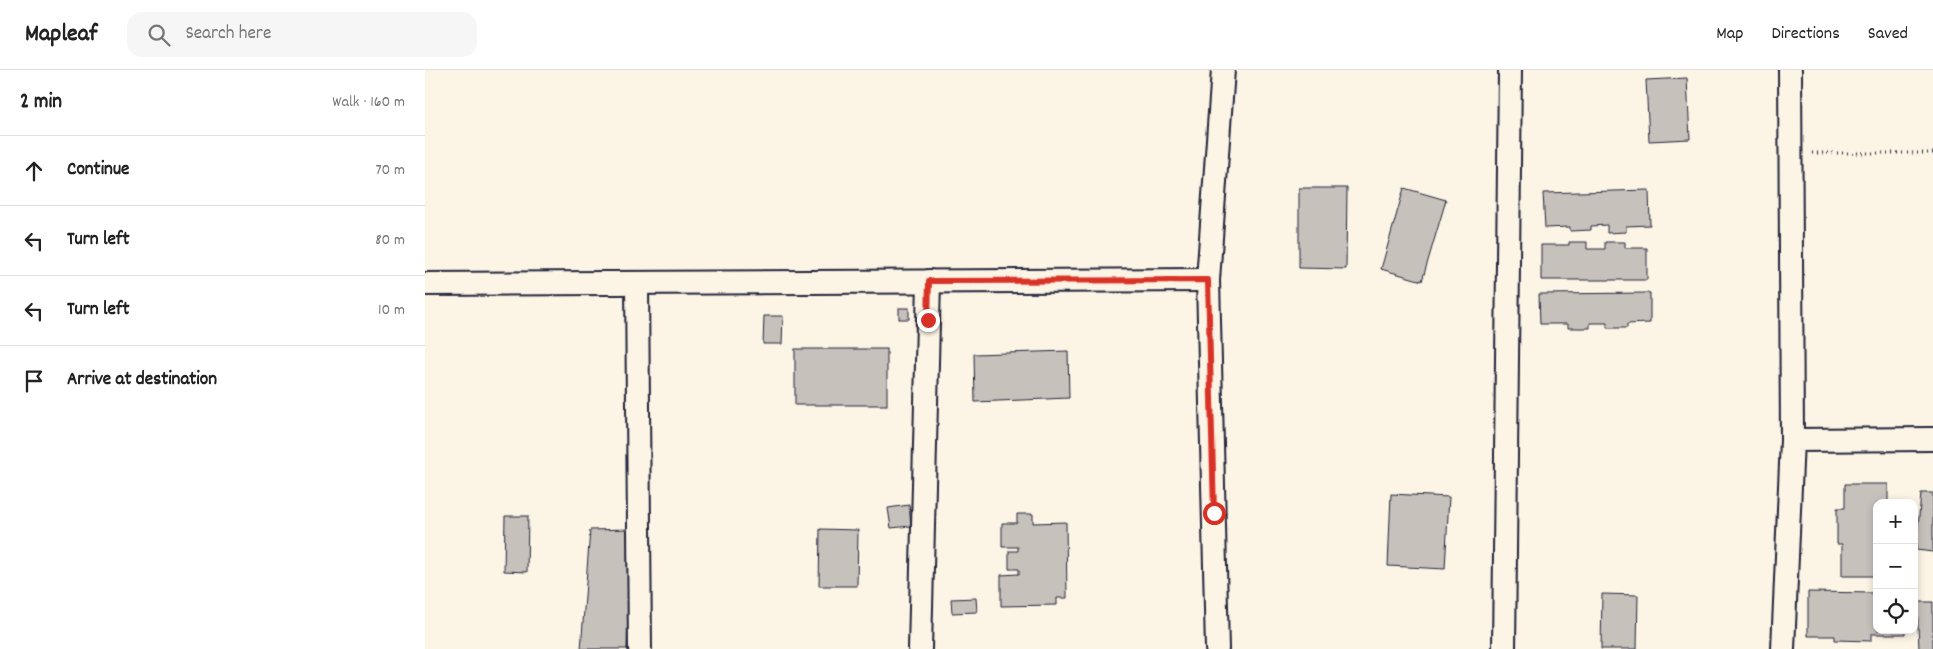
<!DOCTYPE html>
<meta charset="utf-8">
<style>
:root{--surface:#fff;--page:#f6f6f6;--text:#222;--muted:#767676;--line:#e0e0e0}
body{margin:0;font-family:Dekko,sans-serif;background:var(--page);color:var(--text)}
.controls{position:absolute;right:15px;bottom:15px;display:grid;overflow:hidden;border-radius:10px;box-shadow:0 2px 8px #0003}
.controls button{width:45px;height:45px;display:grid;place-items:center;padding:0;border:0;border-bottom:1px solid var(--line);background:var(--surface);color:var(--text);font:25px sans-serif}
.stop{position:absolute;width:15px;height:15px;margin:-11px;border:4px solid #d93025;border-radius:50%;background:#fff}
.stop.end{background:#d93025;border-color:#fff;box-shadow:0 1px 5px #0008}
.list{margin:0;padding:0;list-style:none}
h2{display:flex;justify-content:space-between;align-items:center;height:65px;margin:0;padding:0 20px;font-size:21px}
h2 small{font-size:16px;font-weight:400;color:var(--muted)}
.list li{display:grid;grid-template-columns:32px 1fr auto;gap:15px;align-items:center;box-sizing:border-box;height:70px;padding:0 20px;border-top:1px solid var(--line)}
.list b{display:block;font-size:19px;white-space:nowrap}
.list em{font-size:16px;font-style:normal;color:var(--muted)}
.icon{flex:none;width:28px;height:28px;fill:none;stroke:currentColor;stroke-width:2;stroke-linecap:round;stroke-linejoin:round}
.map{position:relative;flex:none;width:1508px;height:579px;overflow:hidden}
header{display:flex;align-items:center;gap:30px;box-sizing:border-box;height:70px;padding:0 25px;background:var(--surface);border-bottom:1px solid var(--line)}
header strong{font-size:24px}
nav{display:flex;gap:28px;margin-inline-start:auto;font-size:18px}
.search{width:350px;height:45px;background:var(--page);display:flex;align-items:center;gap:12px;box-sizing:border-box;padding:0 18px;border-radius:15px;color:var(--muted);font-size:19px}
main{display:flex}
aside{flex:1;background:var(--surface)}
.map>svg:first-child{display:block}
</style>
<header>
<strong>Mapleaf</strong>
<div class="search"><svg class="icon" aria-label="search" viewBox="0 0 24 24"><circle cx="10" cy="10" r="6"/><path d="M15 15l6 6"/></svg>Search here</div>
<nav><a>Map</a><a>Directions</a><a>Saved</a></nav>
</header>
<main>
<aside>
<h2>2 min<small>Walk · 160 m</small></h2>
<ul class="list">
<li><svg class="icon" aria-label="ahead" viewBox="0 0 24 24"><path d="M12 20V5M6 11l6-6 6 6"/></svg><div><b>Continue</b></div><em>70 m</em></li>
<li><svg class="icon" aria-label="left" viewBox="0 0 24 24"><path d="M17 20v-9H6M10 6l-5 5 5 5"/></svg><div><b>Turn left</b></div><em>80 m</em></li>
<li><svg class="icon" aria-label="left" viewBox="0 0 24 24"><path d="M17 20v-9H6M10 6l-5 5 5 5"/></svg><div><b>Turn left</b></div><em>10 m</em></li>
<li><svg class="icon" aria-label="arrive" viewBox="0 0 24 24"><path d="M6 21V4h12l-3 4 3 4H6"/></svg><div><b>Arrive at destination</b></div></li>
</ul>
</aside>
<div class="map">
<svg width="1508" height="579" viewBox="0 0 1508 579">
<rect width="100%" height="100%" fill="#fcf5e5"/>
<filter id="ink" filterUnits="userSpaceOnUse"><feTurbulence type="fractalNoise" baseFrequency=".02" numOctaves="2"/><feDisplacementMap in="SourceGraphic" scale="10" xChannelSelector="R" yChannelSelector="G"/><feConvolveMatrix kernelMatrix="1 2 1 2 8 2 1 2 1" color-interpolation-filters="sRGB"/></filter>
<g filter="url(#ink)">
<g fill="#c6c1bb" stroke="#22223b">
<polygon points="1262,8 1265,69 1224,71 1221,10"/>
<polygon points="874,118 922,118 921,199 874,198"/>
<polygon points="979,118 1021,130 997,211 956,199"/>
<polygon points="1224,120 1225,155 1201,156 1201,162 1182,163 1182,155 1166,156 1166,160 1145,161 1145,157 1120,158 1118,123"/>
<polygon points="1144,172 1162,172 1162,179 1180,179 1180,172 1200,172 1200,178 1222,178 1222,210 1116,210 1116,175 1144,175"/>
<polygon points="1225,223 1225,253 1202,254 1202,258 1182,258 1182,253 1165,253 1165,258 1143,258 1143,254 1115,254 1114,224"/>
<rect x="474" y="238" width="10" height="11"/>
<polygon points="339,246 358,246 357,274 338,274"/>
<rect x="370" y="279" width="92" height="56"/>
<polygon points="643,281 644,328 550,332 549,284"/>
<polygon points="1420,414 1463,414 1463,433 1452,433 1452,506 1417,506 1417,474 1412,474 1412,438 1420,438"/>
<polygon points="1496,423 1508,423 1508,482 1491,480"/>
<polygon points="966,424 1024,427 1020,499 963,496"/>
<polygon points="484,435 486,456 466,458 463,438"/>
<polygon points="592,444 608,444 608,453 641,452 642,528 632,528 632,535 576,536 576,505 594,504 594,499 584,499 584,481 593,481 593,477 577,477 577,453 592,453"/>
<polygon points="80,446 103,446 102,502 79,501"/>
<polygon points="205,459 202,579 156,579 165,460"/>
<polygon points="395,459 433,460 432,516 394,516"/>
<polygon points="1383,522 1452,523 1452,560 1480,560 1480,564 1446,564 1446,571 1410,570 1410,566 1383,566"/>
<polygon points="1177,524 1213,525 1212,579 1176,579"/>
<polygon points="551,528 552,542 527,543 526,529"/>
<polygon points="1492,532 1508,532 1508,579 1494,579"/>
</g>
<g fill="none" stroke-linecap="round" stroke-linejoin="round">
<defs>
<g id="minor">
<polyline points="1365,0 1367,370"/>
<polyline points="212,213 215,579"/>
<polyline points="0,214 783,210"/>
<polyline points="495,579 504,211"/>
<polyline points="792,579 783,210 798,0"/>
<polyline points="1079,579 1085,0"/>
<polyline points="1358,579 1367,370 1508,369"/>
</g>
</defs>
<use href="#minor" stroke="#22223b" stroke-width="26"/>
<polyline stroke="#22223b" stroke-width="3" stroke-dasharray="1 4" stroke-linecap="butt" points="1387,83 1508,83"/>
<use href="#minor" stroke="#fcf5e5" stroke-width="22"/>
</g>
</g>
<g fill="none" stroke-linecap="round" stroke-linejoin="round" filter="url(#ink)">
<polyline stroke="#d93025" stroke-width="6" points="503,250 504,211 783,210 789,443"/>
</g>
</svg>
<div class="controls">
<button>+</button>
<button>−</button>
<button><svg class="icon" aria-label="locate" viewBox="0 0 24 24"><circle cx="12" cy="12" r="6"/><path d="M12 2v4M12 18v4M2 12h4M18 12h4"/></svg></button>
</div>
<div class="stop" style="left:789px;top:443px"></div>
<div class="stop end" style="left:503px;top:250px"></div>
</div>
</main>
